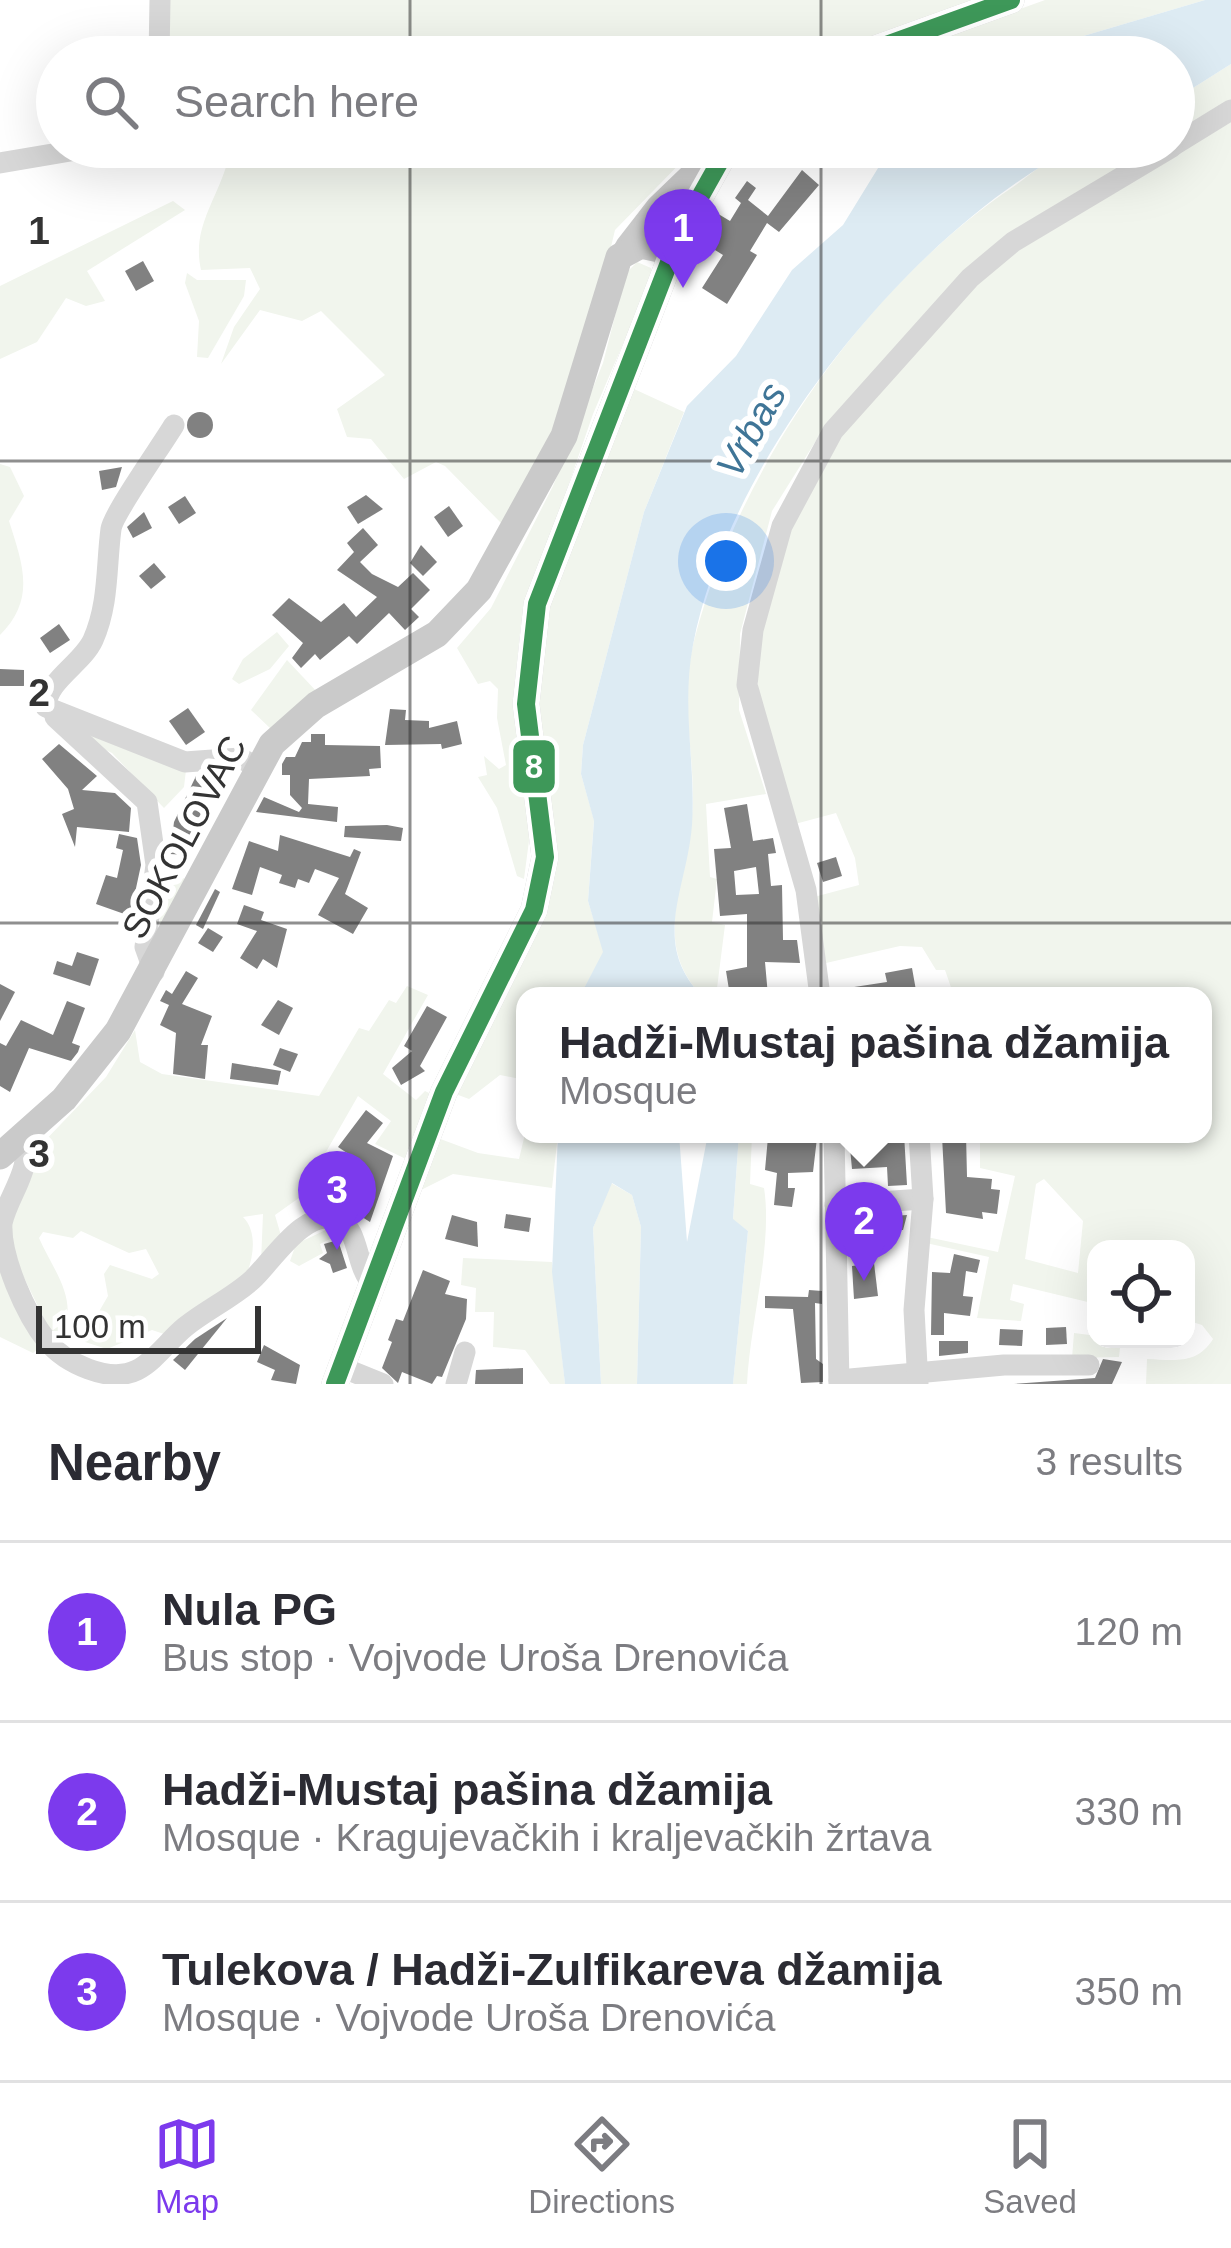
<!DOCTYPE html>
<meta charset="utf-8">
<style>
:root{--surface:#fff;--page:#f2f2f3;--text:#2b2b33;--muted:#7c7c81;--line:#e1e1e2;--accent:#7c3aed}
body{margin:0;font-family:Helvetica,sans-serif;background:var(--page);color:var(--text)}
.controls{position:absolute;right:36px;bottom:36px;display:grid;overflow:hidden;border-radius:24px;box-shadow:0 12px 48px #0002}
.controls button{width:108px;height:108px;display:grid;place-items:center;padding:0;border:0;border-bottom:3px solid var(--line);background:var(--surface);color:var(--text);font:60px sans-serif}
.scale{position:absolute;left:36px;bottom:30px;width:225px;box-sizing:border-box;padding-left:12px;border:6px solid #333;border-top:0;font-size:33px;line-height:42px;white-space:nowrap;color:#333;-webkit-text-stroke:9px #fff;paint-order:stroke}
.you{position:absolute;left:726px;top:561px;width:42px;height:42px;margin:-30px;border:9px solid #fff;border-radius:50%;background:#1a73e8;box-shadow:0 0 0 18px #1a73e833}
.badge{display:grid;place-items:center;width:78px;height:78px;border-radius:50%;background:var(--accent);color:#fff;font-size:39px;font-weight:700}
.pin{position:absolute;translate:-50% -99px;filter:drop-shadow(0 3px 6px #0008)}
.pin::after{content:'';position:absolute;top:63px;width:42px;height:36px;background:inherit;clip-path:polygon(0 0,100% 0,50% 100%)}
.popup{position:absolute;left:516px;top:987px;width:696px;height:156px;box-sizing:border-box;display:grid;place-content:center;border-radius:24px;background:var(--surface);filter:drop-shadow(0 3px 9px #0005);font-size:39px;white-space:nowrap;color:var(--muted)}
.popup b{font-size:45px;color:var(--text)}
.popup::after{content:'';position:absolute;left:50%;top:100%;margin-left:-24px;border:24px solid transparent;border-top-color:var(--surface)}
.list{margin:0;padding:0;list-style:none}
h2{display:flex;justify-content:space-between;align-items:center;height:156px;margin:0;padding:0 48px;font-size:51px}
h2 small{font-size:39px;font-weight:400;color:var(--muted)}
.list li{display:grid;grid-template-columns:78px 1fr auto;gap:36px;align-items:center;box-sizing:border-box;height:180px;padding:0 48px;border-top:3px solid var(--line)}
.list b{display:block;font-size:45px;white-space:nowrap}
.list p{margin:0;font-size:39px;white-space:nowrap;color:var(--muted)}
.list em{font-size:39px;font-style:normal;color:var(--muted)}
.icon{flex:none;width:66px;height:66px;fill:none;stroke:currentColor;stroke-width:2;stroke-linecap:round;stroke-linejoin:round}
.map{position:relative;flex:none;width:1231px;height:1384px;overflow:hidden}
.search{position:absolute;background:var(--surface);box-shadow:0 12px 48px #0002;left:36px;right:36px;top:36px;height:132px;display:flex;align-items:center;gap:30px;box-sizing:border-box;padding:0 42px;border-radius:66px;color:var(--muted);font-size:45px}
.sheet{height:696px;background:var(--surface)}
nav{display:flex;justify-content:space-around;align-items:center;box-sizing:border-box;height:168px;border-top:3px solid var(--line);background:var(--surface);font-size:33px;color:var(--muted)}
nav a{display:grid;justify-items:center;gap:6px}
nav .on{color:var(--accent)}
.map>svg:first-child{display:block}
</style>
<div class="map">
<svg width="1231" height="1384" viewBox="0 0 1231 1384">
<rect width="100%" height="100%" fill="#fff"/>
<g fill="#f1f5ed" fill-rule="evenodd">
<polygon points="150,0 980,0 817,57 175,57"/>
<polygon points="1045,0 1205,0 1013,57 921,57 917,46"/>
<path d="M1231,64v1320h-85l1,-25c27,1 50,6 66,-20l-11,-14 -16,-5v-71h-90v55l-83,-20 -3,16 14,4 -3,17 -44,-3 12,-61 -63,-14 1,-6 71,15 17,-76 -35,-8v-34h223v-138h-249l-9,-26h-9l-14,-23 -22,-1 -74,17 -12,-66 45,-12 -4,-27 -19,-45 -41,11c-12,-40 -32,-84 -36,-125 -10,-90 35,-183 63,-268l-50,80 -32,123 -1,76 27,84 -60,10 4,73 7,2 -5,43 13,3 -9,71h-14c-52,-54 -15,-114 -10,-179 5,-63 -15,-113 3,-180 45,-171 172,-352 318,-450 18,-12 41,-34 61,-40 29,-8 70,0 100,0v-47zM1044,1179l39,42 -5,52 -53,-14 11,-75z"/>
<path d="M220,147h476l-81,83 -21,89 -52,142 -40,63 -57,-58 -9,-4 -32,17 -33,-40 -24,-2 -10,-28 48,-34 -64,-64 -19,10 -42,-11 -39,54 13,-37 26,-38 -10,-21 -49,2c-9,-40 13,-66 25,-103z"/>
<polygon points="173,201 185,210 87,271 105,301 86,306 66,298 37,342 0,359 0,286"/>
<polygon points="637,262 651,268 653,274 593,414 521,623 515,681 530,833 524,879 517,876 497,808 478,777 487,775 484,756 499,769 506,765 497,718 498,689 490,681 478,684 457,648 491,608 553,486 603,363 626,273"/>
<polygon points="187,273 197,280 246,280 244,296 208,358 197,357 199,321 185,283"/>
<polygon points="634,389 684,412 644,512 583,745 581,774 594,820 588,901 604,952 580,996 525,996 525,1080 500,1075 469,1099 453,1093 538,928 536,723 543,624"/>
<path d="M0,464l10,3 14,29 -15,25c14,44 27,78 -9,114z"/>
<polygon points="277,632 289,646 270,669 239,684 232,679 243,659"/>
<polygon points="287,660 318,693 272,730 251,710"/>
<polygon points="56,726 119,740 186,770 184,787 164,808 112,753"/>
<polygon points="163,871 191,881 159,936"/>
<path d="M407,986l21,9 -45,79 33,26 9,-9 10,5 -25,65 -35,-17 16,-23 -33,-25 -32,56 27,19 -11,35 -29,-18 -38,27 7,24 -21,23 2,-48 -20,3c14,14 11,38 4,56l-80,62 -15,-5 -45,19 -25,-8 26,-45 -4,-22 6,-9 42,14 7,-5 -13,-25 -17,4 -48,-22 -8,7 -30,-6 -4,6c14,32 38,58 25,94l-11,5 -44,-90 4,-35 25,-64 68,-71 29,-47 5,32 22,12 157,22 40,-68 10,3 20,-31 7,3z"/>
<polygon points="525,1134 558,1134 552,1188 453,1174 415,1193 435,1137 478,1153 519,1159"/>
<path d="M739,1134h13l-2,50 14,4c9,57 -14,134 -17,196h-14l15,-153 -15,-11z"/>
<polygon points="611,1183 632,1195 641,1227 637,1384 601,1384 593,1228"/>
<polygon points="330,1228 332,1238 320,1244 323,1253 299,1266 290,1261 296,1244"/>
<polygon points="0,1257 37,1337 39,1348 33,1353 0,1337"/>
<polygon points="463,1258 552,1262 565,1384 550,1384 525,1350 493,1347 494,1312 475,1312 476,1288 461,1285"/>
<polygon points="1074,1333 1121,1339 1119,1357 1072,1358"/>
</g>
<g fill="#ddebf3">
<polygon points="1205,0 1231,0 1231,64 1174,100 1174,57 1013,57"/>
<path d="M891,147h184c-166,86 -347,312 -382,498 -12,63 3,119 -1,180 -5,65 -42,117 10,171h-122l23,-44 -15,-51 6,-80 -13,-47 2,-29 61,-233 43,-106 49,-50 56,-86 51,-45z"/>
<polygon points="558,1134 679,1134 687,1242 708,1134 739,1134 733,1219 748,1231 733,1384 637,1384 641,1227 632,1195 612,1183 593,1228 601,1384 565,1384 552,1272"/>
</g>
<g fill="#818181" fill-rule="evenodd">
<polygon points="802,170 819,185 779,232 767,223 750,251 757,255 727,304 702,288 723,255 699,240 715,212 730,221 741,203 735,198 747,181 756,188 748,200 768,216"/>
<polygon points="143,261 154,281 136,291 125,271"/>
<circle cx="200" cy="425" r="13"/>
<polygon points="122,467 116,487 102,490 99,471"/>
<polygon points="366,495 383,509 358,524 347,507"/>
<polygon points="185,496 196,513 179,524 168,507"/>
<polygon points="449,506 463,526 448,537 434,517"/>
<polygon points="144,512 152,528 133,538 127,527"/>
<polygon points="363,528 378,545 360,562 372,574 398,587 413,573 430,590 411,609 419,617 405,630 389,613 357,644 349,636 320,660 315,654 301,668 292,658 303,643 272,615 289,598 321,622 344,603 356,617 377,597 337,570 354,552 347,543"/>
<polygon points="421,545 437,562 423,576 410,563"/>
<polygon points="154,563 166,577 151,589 139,576"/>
<polygon points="59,624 70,640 50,653 40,638"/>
<polygon points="0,669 24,670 24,686 0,686"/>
<polygon points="188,708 205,732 186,745 169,721"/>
<polygon points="390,709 406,710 405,720 429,721 429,728 457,721 462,744 442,749 441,744 385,745"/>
<polygon points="311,734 325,734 325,745 380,746 381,768 369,769 370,776 309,779 308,804 338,807 337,822 256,812 264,797 299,812 302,808 290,795 290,775 282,775 282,764 286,757 295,757 302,742 311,742"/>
<polygon points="59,744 97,776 82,790 115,793 131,808 129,832 77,827 75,847 62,814 74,809 68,789 42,759"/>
<polygon points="196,776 216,785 188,841 187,855 170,854 174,822"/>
<path d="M747,804l6,37 20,-3 3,15 -8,1 3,32 11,-1 1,55h14l3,23 -35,-1 3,34h-38l-4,-25 21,-4v-53l-27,2 -6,-67 17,-1 -7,-40zM756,867l3,27 -23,1 -2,-24z"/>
<polygon points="387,825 403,828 401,841 344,837 345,826"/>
<polygon points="119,834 137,838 141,865 130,916 96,904 106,875 117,878 123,850 116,848"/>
<polygon points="280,835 350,857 354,849 361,852 345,894 368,908 353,934 318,915 339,878 315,869 309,883 298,879 295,888 279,883 282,875 260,867 252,895 232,889 249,841 278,851"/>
<polygon points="836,857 842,876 823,882 817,863"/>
<polygon points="215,889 220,892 203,929 196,925"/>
<polygon points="244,905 264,912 261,920 287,929 277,968 263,959 257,969 240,958 257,931 237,924"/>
<polygon points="208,928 223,937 213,952 198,943"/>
<polygon points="77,952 99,959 90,986 53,974 57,961 72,966"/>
<polygon points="912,968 917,996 842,996 841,989 887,982 885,973"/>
<polygon points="186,971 198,978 182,1004 212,1016 201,1045 208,1045 205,1079 173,1074 176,1033 160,1025 169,1005 160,1001 166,990 172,994"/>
<polygon points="0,984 15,992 0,1021"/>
<polygon points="278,1000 293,1008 279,1035 261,1025"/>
<polygon points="67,1001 85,1008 72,1043 80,1046 78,1052 71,1061 29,1048 10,1092 0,1086 0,1043 6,1046 21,1020 53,1035"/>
<polygon points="427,1006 447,1017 420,1066 425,1071 401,1085 392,1068 412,1051 404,1046"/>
<polygon points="280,1048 298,1054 290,1072 273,1065"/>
<polygon points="232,1063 281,1071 278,1085 230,1079"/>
<polygon points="366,1110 383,1123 367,1143 393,1156 370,1222 351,1210 365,1165 338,1147"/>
<polygon points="783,1134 817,1138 813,1172 788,1173 788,1188 795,1188 792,1207 774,1205 777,1173 765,1170 768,1137 781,1139"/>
<polygon points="858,1134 904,1134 907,1185 888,1186 887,1167 852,1169 850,1148 860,1148"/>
<polygon points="966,1134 967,1177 992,1179 991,1189 1000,1190 997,1214 982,1212 983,1219 946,1213 942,1136"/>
<polygon points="506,1214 531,1218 529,1232 504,1228"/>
<polygon points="452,1215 477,1222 478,1247 445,1239"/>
<polygon points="907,1215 903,1230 883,1229 882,1236 851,1235 851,1219"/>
<polygon points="338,1240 347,1268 333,1273 330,1264 319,1259 327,1253 324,1244"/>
<polygon points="954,1254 980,1260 977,1273 966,1271 963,1296 973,1297 970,1316 944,1313 944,1335 931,1335 932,1272 950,1273"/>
<polygon points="874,1263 878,1296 854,1299 852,1266"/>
<polygon points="423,1270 450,1281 445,1294 467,1299 466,1319 442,1377 437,1376 432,1384 402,1372 398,1383 382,1368 392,1342 388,1340 396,1319 403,1321"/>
<polygon points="809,1290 822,1291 822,1304 815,1303 816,1359 823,1364 823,1382 801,1383 793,1309 765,1308 765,1296 808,1297"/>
<polygon points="227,1318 185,1370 173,1360 195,1339"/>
<polygon points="1066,1327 1067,1344 1046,1345 1046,1328"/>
<polygon points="1000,1329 1023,1330 1022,1346 999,1345"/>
<polygon points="939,1341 968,1341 968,1353 939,1356"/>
<polygon points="264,1345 300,1365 296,1384 271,1380 275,1370 257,1362"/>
<polygon points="1103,1359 1122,1362 1112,1384 1014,1384 1095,1378"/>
<polygon points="523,1368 523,1384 475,1384 476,1370"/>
</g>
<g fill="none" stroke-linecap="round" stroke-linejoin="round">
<g stroke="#d7d7d7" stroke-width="21">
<polyline points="159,57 160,0"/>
<polyline points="1174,145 1231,110"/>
<polyline points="0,163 94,147"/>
<path d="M174,425c-12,20 -61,89 -63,104 -5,38 -2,75 -18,111 -11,24 -47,41 -47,67l139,55 55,-4 17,9"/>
<polyline points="55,717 147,802 156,865 145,947 154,972"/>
<polyline points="820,996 806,890 747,685 753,630 782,526 833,431 970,278 1013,242 1172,147"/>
<polyline points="834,1134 839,1384"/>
<path d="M23,1137c11,31 -14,56 -21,86 -2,34 24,92 45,118 18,22 62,43 90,29 18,-9 32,-30 48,-43 21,-17 47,-29 67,-47 20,-18 53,-74 87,-60 20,9 17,48 33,63"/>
<polyline points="835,1205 923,1199"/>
<polyline points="341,1367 383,1384"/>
<polyline points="839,1380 1004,1365 1089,1365"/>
<polyline points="456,1384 465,1352"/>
<polyline points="918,1384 914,1310 923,1199 919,1134"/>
</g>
<g stroke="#cacaca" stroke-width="27">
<polyline points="853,57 1011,0"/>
<polyline points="628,248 659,208 711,158"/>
<polyline points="0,1156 64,1099 118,1031 272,744 316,705 437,634 479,590 564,436 619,257 641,245 673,252"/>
<polyline points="335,1384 444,1092 534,910 545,857 526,704 537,604 682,229 728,147"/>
</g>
<defs>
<g id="bus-1">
<polyline points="853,57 1011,0"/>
<polyline points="335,1384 444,1092 534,910 545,857 526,704 537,604 682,229 728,147"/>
</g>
</defs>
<use href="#bus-1" stroke="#fff" stroke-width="27"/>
<use href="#bus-1" stroke="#3e9859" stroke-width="18"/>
</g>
<path fill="none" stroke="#333" stroke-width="3" stroke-opacity="0.55" d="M410,0v57M821,0v57M410,147v1237M821,147v1237M0,461h1231M0,923h1231"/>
<g text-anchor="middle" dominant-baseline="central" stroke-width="12" stroke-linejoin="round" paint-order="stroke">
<g font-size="36" fill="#333" stroke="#fff">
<text transform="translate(184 837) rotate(-62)">SOKOLOVAC</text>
</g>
<g font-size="39" font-style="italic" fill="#3f7597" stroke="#fff">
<text transform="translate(751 430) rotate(-61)">Vrbas</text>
</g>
</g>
<g font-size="39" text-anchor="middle" font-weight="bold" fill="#333" stroke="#fff" stroke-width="12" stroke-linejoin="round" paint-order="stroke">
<text x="39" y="244">1</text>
<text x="39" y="706">2</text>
<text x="39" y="1167">3</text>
</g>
<rect stroke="#fff" stroke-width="4.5" x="511" y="738" width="46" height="57" rx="12" fill="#3e9859"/>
<g font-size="33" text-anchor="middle" font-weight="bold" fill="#fff">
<text x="534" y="778">8</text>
</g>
</svg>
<div class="controls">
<button><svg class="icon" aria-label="locate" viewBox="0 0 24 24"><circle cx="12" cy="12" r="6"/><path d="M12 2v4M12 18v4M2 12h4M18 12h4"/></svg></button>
</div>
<div class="scale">100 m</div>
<div class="you"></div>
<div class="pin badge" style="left:683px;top:288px">1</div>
<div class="pin badge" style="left:864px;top:1281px">2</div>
<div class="popup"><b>Hadži-Mustaj pašina džamija</b>Mosque</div>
<div class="pin badge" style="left:337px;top:1250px">3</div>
<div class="search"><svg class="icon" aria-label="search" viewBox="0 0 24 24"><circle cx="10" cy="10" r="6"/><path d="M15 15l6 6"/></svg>Search here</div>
</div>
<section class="sheet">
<h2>Nearby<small>3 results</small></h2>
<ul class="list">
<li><span class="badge">1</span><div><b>Nula PG</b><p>Bus stop · Vojvode Uroša Drenovića</p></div><em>120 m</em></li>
<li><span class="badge">2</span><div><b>Hadži-Mustaj pašina džamija</b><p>Mosque · Kragujevačkih i kraljevačkih žrtava</p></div><em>330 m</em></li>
<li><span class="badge">3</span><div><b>Tulekova / Hadži-Zulfikareva džamija</b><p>Mosque · Vojvode Uroša Drenovića</p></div><em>350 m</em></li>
</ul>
</section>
<nav>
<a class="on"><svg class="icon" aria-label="map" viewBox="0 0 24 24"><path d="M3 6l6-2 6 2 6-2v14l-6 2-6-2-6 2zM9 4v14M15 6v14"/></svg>Map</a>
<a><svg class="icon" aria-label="directions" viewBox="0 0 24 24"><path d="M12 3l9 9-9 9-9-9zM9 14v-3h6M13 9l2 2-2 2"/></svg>Directions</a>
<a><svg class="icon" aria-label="saved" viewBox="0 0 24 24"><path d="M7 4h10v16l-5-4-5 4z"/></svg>Saved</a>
</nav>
